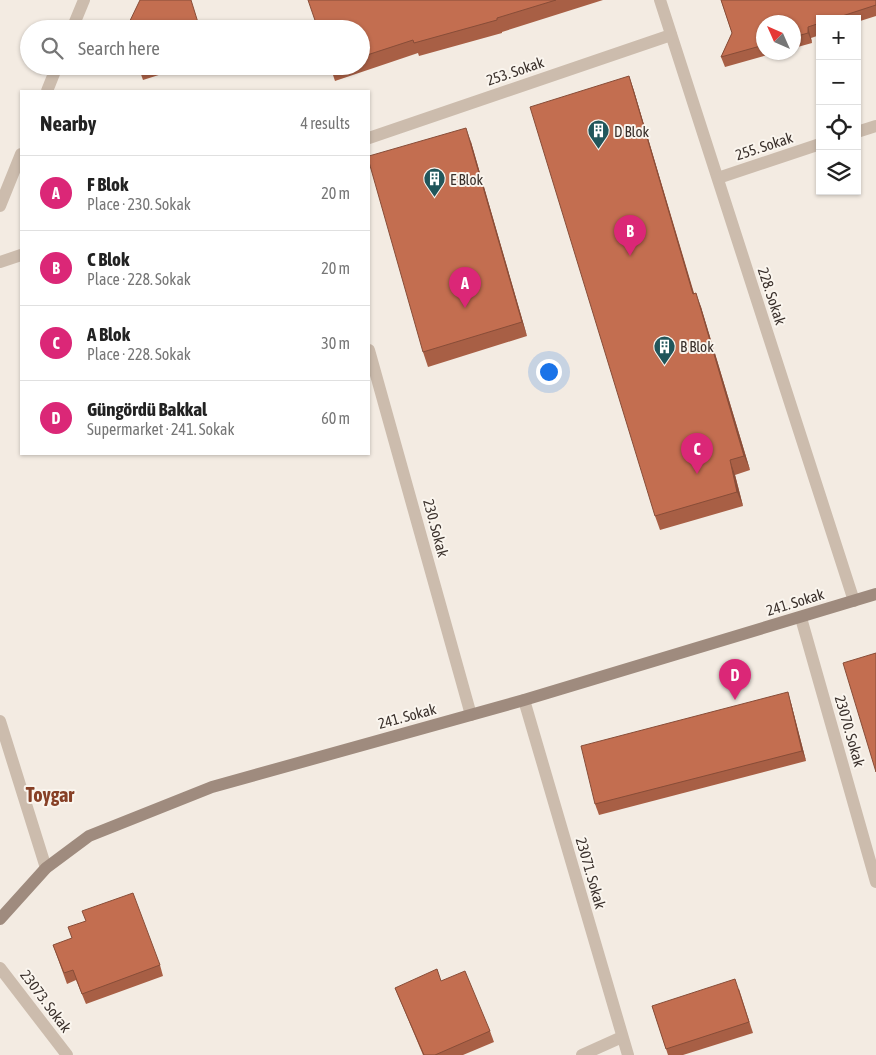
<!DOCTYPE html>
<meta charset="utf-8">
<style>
:root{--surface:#fff;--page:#f2f2f2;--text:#222;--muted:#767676;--line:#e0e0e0;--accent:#db2777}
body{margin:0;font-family:"Asap Condensed",sans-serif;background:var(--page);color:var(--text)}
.controls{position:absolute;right:15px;top:15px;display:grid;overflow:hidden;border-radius:0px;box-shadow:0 1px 4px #0004}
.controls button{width:45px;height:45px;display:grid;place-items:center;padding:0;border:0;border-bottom:1px solid var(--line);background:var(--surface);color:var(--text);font:25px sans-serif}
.compass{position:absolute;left:756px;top:15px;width:45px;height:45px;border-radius:50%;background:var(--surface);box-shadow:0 1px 4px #0004;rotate:315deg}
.you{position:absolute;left:548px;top:371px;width:18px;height:18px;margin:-12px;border:4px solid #fff;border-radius:50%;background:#1a73e8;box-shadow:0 0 0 8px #1a73e833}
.badge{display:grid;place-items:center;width:32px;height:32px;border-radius:50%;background:var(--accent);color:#fff;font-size:16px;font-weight:700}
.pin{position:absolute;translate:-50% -41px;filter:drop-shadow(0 1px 2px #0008)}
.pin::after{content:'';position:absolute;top:26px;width:18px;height:15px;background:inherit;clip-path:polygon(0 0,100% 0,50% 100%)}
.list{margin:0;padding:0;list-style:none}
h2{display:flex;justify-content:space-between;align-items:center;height:65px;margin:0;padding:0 20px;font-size:21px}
h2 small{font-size:16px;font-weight:400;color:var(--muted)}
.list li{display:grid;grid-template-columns:32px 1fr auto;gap:15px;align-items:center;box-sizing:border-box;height:75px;padding:0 20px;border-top:1px solid var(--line)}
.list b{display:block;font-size:19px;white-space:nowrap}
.list p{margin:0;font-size:16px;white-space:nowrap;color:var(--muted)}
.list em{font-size:16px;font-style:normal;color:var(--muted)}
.icon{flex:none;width:28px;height:28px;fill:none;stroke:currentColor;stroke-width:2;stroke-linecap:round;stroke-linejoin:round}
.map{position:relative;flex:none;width:876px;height:1055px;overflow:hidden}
.search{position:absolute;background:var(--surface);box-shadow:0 1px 4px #0004;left:20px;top:20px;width:350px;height:55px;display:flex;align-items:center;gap:12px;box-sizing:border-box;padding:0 18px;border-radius:28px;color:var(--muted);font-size:19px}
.panel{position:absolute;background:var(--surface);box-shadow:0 1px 4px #0004;left:20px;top:90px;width:350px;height:365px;border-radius:0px}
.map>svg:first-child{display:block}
</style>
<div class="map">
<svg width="876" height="1055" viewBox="0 0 876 1055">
<rect width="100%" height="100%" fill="#f3ebe2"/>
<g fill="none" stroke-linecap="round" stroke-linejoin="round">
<g stroke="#ccbcad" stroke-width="12">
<polyline points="660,0 854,601"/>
<polyline points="72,29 84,0"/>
<polyline points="47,91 57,66"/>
<polyline points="857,132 876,126"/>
<polyline points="369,138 671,35"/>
<polyline points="718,178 820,144"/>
<polyline points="0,206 21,154"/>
<polyline points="0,262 21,255"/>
<polyline points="369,350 471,715"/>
<polyline points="801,618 876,882"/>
<polyline points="524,700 628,1055"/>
<polyline points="0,721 46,868"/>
<polyline points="0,968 67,1055"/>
<polyline points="582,1055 622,1037"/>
</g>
<polyline stroke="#9f8b7e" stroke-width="12" points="0,919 46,868 89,836 212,787 524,700 876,594"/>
</g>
<g fill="#a85f45">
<polygon points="308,0 603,0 502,32 502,33 419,56 418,53 335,81 330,66 361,66 361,29"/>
<polygon points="721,0 876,0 876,16 857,22 857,19 820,19 820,35 811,38 812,43 794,48 794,22 764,22 764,52 778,52 725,67 721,57 732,33"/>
<polygon points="138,66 187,66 143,80"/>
<polygon points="629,76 634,91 694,293 701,307 750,470 735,475 743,506 660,530 655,516"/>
<polygon points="471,142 527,336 428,367 423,352"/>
<polygon points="791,703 806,761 599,815 595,804"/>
<polygon points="53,945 160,965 163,976 86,1004 76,980 67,984"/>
<polygon points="441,981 490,1031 494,1042 463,1055 423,1055 395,988"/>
<polygon points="739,989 753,1033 683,1055 668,1055 652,1006"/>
</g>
<g fill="#884d38">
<polygon points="808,27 811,38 812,43 808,33"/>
<polygon points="629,76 634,91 698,308 693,294"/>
<polygon points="466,128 471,142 527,336 522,322"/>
<polygon points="696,293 701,307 750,470 744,456"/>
<polygon points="730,460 735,475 743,506 737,492"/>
<polygon points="788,692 791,703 806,761 802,751"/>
</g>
<g fill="#c36e50" stroke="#884d38">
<polygon points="140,0 191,0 200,29 126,29"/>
<polygon points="308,0 556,0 497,18 497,20 414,43 413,40 361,57 361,29 318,29"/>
<polygon points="721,0 876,0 876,5 833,19 820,19 820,23 808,27 808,33 794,37 794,22 764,22 764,45 721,57 732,33"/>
<polygon points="138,66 149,66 140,69"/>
<polygon points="629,76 693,294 696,293 744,456 730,460 737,492 655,516 530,107"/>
<polygon points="466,128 522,322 423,352 369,162 369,156"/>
<polygon points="876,653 876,772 843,663"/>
<polygon points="788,692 802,751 595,804 581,746"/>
<polygon points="133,893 160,965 82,994 73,970 64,973 53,945 72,938 68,927 86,921 82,911"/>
<polygon points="437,969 441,981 465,971 490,1031 435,1055 424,1055 395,988"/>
<polygon points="735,979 749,1022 666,1049 652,1006"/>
</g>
<defs>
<symbol id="building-pin" viewBox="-11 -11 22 30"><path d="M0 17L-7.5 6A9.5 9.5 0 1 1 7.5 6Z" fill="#21565b" stroke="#faf5ee"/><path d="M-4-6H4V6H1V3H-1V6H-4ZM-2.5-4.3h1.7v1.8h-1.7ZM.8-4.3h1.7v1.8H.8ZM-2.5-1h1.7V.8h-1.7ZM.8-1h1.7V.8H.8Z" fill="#fff"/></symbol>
</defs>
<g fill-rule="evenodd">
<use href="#building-pin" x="586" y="118" width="25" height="34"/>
<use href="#building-pin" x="422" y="166" width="25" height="34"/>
<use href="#building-pin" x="652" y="334" width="25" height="34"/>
</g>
<g text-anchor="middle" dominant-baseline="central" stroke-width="4" stroke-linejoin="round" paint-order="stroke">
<g font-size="15" fill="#3a302b" stroke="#faf5ee">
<text transform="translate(515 71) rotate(-19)">253. Sokak</text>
<text transform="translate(764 146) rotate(-18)">255. Sokak</text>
<text transform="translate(772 296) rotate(72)">228. Sokak</text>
<text transform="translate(436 528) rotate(75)">230. Sokak</text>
<text transform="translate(795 602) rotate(-17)">241. Sokak</text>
<text transform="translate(407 716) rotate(-15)">241. Sokak</text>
<text transform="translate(850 731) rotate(74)">23070. Sokak</text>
<text transform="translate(591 873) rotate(74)">23071. Sokak</text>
<text transform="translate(46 1001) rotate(53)">23073. Sokak</text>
</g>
<g font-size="15" fill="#3a302b" stroke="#faf5ee" text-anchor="start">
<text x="614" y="131">D Blok</text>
<text x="450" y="179">E Blok</text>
<text x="680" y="346">B Blok</text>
</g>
<g font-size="20" font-weight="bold" fill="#874026" stroke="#faf5ee">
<text x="50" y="794">Toygar</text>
</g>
</g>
</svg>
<div class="controls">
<button>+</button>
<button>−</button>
<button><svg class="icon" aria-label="locate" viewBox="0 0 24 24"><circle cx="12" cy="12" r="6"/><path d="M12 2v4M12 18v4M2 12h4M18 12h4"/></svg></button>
<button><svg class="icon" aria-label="layers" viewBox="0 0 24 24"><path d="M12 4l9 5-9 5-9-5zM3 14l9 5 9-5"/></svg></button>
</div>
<svg class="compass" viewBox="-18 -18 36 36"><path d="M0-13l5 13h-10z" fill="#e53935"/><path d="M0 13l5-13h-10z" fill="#767676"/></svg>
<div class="you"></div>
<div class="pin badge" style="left:465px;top:308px">A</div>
<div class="pin badge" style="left:630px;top:256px">B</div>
<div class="pin badge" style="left:697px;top:474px">C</div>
<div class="pin badge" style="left:735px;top:700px">D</div>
<div class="search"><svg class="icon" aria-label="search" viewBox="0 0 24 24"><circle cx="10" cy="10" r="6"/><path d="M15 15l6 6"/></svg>Search here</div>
<section class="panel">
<h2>Nearby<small>4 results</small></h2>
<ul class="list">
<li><span class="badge">A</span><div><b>F Blok</b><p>Place · 230. Sokak</p></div><em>20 m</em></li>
<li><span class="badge">B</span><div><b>C Blok</b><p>Place · 228. Sokak</p></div><em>20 m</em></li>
<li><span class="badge">C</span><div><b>A Blok</b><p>Place · 228. Sokak</p></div><em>30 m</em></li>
<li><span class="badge">D</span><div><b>Güngördü Bakkal</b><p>Supermarket · 241. Sokak</p></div><em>60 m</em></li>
</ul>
</section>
</div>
